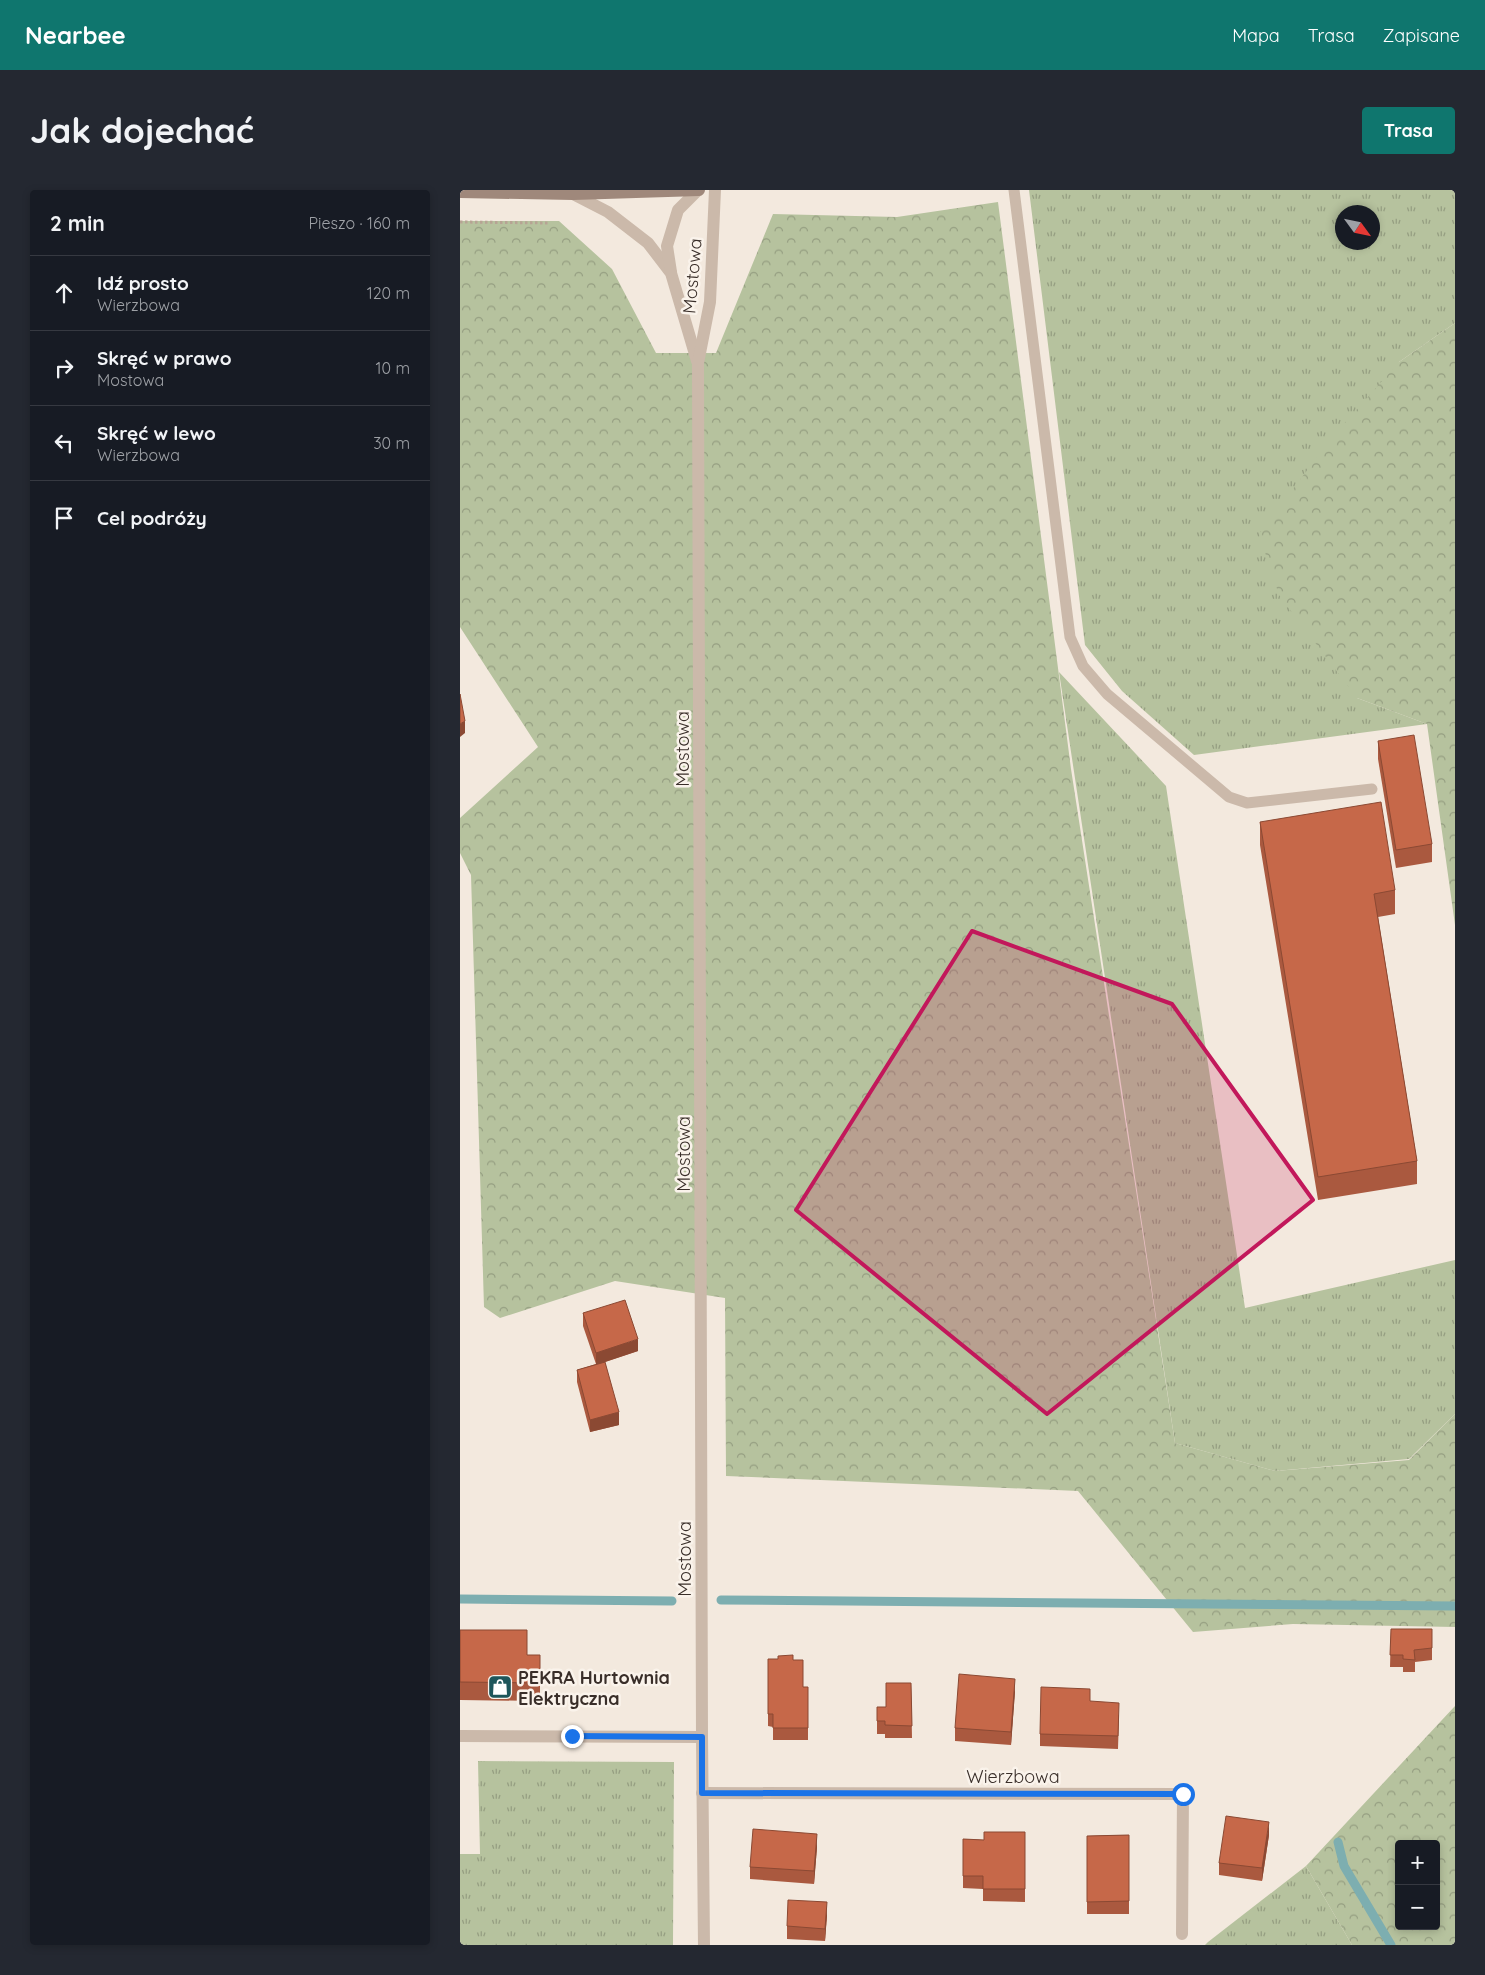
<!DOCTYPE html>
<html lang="pl">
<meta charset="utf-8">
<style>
:root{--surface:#171b24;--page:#242831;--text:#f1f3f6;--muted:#9ea1a6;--line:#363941;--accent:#0f766e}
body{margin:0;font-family:Quicksand,sans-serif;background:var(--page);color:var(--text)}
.controls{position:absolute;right:15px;bottom:15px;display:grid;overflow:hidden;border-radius:5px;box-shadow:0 2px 8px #0003}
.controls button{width:45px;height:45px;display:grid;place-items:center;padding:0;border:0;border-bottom:1px solid var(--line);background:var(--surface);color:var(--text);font:25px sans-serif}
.compass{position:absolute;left:875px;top:15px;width:45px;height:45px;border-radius:50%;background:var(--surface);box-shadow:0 2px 8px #0003;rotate:123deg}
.stop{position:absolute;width:15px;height:15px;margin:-11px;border:4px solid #1a73e8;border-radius:50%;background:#fff}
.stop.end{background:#1a73e8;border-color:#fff;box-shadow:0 1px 5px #0008}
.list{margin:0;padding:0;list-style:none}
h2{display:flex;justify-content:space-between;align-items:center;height:65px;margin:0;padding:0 20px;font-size:21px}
h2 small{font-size:16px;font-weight:400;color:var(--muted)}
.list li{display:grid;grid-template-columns:32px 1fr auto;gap:15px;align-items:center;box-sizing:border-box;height:75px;padding:0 20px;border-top:1px solid var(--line)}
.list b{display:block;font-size:19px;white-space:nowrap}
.list p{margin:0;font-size:16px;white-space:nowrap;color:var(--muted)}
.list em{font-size:16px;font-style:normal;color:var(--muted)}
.icon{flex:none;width:28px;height:28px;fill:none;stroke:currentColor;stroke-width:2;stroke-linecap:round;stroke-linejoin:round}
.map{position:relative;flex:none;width:995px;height:1755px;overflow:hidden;border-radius:5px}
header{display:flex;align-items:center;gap:30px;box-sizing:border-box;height:70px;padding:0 25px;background:var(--accent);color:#fff}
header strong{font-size:24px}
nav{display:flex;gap:28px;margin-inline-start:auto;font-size:18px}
.intro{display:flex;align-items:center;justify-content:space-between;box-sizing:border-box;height:120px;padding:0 30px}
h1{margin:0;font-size:35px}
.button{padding:12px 22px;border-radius:5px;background:var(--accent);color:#fff;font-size:18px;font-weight:700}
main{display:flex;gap:30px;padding:0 30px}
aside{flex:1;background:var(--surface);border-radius:5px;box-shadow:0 2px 8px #0003}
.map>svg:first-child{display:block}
</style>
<header>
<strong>Nearbee</strong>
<nav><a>Mapa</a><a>Trasa</a><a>Zapisane</a></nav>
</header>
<div class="intro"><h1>Jak dojechać</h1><a class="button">Trasa</a></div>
<main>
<aside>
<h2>2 min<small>Pieszo · 160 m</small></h2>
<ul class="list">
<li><svg class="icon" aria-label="ahead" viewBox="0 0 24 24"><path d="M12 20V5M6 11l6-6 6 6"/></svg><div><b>Idź prosto</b><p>Wierzbowa</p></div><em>120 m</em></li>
<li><svg class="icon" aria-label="right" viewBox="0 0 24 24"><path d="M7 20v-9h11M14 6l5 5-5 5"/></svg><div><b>Skręć w prawo</b><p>Mostowa</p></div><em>10 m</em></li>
<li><svg class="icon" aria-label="left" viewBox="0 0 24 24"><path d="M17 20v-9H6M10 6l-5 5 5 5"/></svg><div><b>Skręć w lewo</b><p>Wierzbowa</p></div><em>30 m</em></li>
<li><svg class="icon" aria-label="arrive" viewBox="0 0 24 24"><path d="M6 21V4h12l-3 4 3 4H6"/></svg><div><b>Cel podróży</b></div></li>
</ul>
</aside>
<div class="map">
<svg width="995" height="1755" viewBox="0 0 995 1755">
<defs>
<pattern id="grass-tufts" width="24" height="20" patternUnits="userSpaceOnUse" patternTransform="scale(1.25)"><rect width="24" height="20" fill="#b6c29e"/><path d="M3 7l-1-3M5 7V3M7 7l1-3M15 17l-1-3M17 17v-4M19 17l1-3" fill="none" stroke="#959e81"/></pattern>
<pattern id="forest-crowns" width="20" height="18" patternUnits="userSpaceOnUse" patternTransform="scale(1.25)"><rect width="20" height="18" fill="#b6c29e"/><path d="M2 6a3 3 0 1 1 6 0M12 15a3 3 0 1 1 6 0" fill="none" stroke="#959e81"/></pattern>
</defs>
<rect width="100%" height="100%" fill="#f3e9de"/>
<g fill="url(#grass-tufts)" fill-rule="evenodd">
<path d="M569,0h426v133l-56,39 -42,336 70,26 -233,31 -72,-64 -37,-46zM882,22h30v30h-30z"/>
<polygon points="599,482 706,596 785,1118 995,1070 995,1224 949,1269 815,1281 715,1253"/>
<polygon points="18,1571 214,1572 213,1755 0,1755 0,1664 20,1664"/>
<polygon points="846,1676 892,1755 745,1755 748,1752"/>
</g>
<g fill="url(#forest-crowns)" fill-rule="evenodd">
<polygon points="538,12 611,579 715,1253 815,1281 949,1270 995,1224 995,1437 833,1434 733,1442 618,1301 266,1286 265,1108 155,1091 40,1128 24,1117 11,685 0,663 0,628 78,557 0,437 0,31 99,31 152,79 196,163 256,163 313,24 437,27"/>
<polygon points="995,133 995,735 967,534 897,508 819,405 799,344 873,246 939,172"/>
<path d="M995,1516v239h-103l-46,-79zM939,1654h37v82h-37z"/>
</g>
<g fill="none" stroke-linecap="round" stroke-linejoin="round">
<g stroke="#7daeb0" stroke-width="9">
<polyline points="0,1409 212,1411"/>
<polyline points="261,1410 995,1416"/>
<polyline points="878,1652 884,1676 931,1755"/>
</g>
<polyline stroke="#b7a394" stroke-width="3" stroke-dasharray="2.5 2.5" stroke-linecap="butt" points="0,32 90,33"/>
<polyline stroke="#cbb9aa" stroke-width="11" points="554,0 610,447 623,476 647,504 769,607 787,613 912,599"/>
<g stroke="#cbb9aa" stroke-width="12">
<polyline points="113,4 148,22 188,53 211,83 237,171"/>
<polyline points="211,82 207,56 218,20 238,0"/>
<polyline points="0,1546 242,1547"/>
<polyline points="242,1603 723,1604 722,1744"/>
<polyline points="244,1755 242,1547 238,173 250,112 255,0"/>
</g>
<polyline stroke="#9f887b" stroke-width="12" points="0,2 113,4 239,0"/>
</g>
<g fill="#aa593f">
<polygon points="918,551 972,654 972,672 936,678 918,569"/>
<polygon points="800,632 935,700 935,724 918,727 957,971 957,994 858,1010 800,655"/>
<polygon points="123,1123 178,1161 145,1172 159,1235 130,1242 117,1192 117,1180 136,1174 123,1136"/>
<polygon points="931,1439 972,1439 972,1470 955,1472 955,1482 943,1482 943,1477 930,1477"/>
<polygon points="0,1440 67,1465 80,1465 80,1511 0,1510"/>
<polygon points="308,1469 333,1470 343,1497 348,1497 348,1550 313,1550 313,1537 308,1536"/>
<polygon points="451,1493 452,1548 425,1548 425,1544 417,1544 417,1517 426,1517"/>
<polygon points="555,1501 551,1555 495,1551 495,1538"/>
<polygon points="630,1512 659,1525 658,1559 580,1556 580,1544"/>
<polygon points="565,1642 565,1712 523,1711 523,1699 503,1698 503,1649 524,1650"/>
<polygon points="669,1645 669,1724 627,1724 627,1646"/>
<polygon points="809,1645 802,1691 759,1685 759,1673"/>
<polygon points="357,1657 354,1694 290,1689 290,1677"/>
<polygon points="367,1725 365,1751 327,1749 327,1736"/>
</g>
<g fill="#8b4933">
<polygon points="5,531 5,543 0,547 0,534"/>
<polygon points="178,1149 178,1161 136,1175 136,1163"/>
<polygon points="159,1222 159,1235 130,1242 130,1230"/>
<polygon points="555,1489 555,1501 551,1555 551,1542"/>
<polygon points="809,1632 809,1645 802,1691 802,1678"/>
<polygon points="357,1644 357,1657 354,1694 354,1681"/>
<polygon points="367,1712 367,1725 365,1751 365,1739"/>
</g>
<g fill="#c66849" stroke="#8b4933">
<polygon points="0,504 5,531 0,534"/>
<polygon points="954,545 972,654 936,660 918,551"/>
<polygon points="921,612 935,700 914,704 957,971 858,987 800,632"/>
<polygon points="165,1110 178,1149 136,1163 123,1123"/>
<polygon points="145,1172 159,1222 130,1230 117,1180"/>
<polygon points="931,1439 972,1439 972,1458 954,1460 955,1470 943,1469 943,1465 930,1465"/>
<polygon points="0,1440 67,1440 67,1465 80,1465 80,1493 0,1492"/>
<polygon points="333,1465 333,1470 343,1470 343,1497 348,1497 348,1538 313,1538 313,1524 308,1524 308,1469 318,1469 318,1466"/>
<polygon points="499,1484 555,1489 551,1542 495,1538"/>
<polygon points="426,1493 451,1493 452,1536 425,1535 425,1531 417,1531 417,1517 426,1517"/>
<polygon points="581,1497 630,1499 630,1511 659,1513 658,1546 580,1544"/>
<polygon points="766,1626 809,1632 802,1678 759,1673"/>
<polygon points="293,1639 357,1644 354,1681 290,1677"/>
<polygon points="524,1642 565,1642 565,1699 523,1699 523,1686 503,1686 503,1649 524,1650"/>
<polygon points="669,1645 669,1711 627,1712 627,1646"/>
<polygon points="328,1710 367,1712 365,1739 327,1736"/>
</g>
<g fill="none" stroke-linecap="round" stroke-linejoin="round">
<polyline stroke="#1a73e8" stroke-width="6" points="112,1546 242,1547 242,1603 723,1604"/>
</g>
<path fill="#c2185b" fill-opacity="0.2" stroke="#c2185b" stroke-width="4" stroke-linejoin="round" d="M512,741l200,73 141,196 -266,214 -251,-204z"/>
<defs>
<symbol id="shop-square" viewBox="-11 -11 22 22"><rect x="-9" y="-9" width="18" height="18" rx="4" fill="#1e565b" stroke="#faf3eb"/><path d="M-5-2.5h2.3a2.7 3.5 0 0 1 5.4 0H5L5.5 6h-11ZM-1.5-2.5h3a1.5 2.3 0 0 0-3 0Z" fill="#fff"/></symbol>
</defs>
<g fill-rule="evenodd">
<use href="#shop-square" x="26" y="1483" width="28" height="28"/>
</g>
<g text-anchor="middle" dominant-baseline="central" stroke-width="5" stroke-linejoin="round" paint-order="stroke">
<g font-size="18" fill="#392e29" stroke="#faf3eb">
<text transform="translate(232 86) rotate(-85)">Mostowa</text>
<text transform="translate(222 559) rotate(-90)">Mostowa</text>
<text transform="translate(223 964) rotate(-90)">Mostowa</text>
<text transform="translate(224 1369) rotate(-90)">Mostowa</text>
<text x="553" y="1586">Wierzbowa</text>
</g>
<g font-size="18" font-weight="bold" fill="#392e29" stroke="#faf3eb" text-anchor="start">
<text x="58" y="1487">PEKRA Hurtownia<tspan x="58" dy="21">Elektryczna</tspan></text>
</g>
</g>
</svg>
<div class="controls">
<button>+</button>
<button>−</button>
</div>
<svg class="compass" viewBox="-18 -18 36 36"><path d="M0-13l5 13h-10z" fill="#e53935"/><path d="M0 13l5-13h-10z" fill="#9ea1a6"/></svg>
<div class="stop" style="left:723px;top:1604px"></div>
<div class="stop end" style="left:112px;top:1546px"></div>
</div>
</main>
